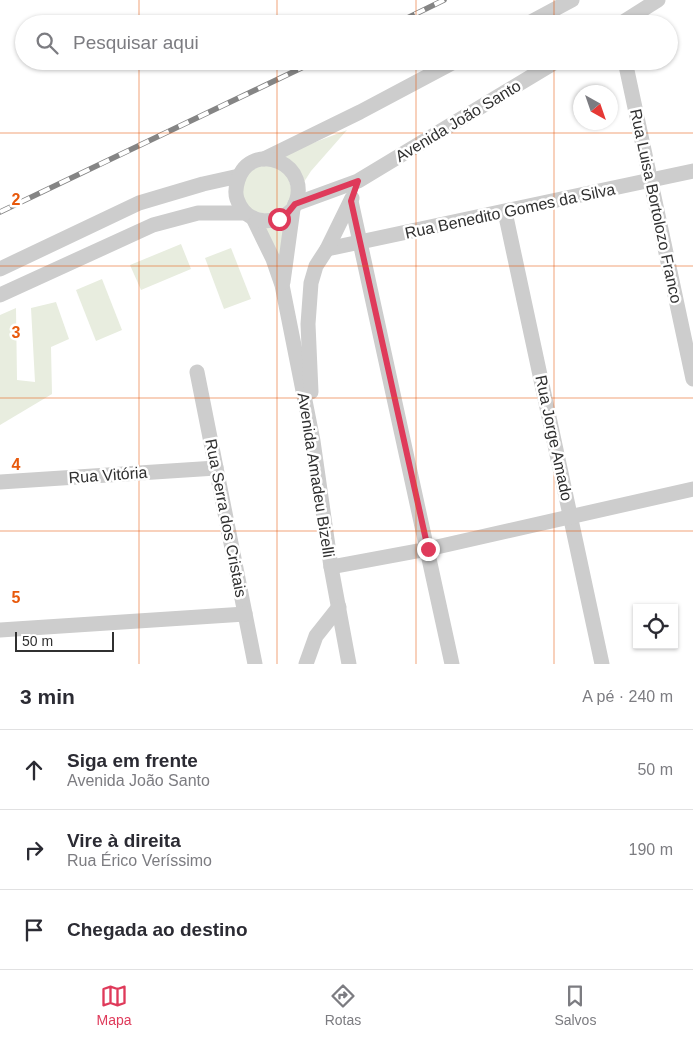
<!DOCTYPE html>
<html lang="pt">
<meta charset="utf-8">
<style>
:root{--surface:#fff;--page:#f7f7f7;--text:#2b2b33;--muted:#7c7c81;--line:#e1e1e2;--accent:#df3a5a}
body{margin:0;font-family:Arial,sans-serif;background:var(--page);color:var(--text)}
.controls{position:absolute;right:15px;bottom:15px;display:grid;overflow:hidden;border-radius:0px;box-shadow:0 1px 4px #0004}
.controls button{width:45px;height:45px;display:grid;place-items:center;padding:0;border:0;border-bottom:1px solid var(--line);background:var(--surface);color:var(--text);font:25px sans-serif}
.compass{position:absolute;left:573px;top:85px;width:45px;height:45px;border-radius:50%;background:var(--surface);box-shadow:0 1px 4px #0004;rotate:140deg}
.scale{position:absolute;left:15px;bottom:12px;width:99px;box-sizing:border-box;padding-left:5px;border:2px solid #303030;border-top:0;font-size:14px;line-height:18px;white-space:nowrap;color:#303030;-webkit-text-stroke:4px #fff;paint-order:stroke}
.stop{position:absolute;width:15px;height:15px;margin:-11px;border:4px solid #df3a5a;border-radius:50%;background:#fff}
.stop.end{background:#df3a5a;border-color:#fff;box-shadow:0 1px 5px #0008}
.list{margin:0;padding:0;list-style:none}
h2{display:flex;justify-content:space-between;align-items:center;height:65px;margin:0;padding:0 20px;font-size:21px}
h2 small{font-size:16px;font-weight:400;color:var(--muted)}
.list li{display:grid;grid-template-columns:32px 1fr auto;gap:15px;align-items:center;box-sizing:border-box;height:80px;padding:0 20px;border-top:1px solid var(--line)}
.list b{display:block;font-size:19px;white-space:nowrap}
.list p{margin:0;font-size:16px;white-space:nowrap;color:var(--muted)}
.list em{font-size:16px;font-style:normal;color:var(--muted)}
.icon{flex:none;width:28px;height:28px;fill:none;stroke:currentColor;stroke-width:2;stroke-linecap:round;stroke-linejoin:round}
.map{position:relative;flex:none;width:693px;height:664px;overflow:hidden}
.search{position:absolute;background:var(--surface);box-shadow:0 1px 4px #0004;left:15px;right:15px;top:15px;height:55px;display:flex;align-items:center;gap:12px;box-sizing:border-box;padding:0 18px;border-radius:28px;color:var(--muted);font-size:19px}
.sheet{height:305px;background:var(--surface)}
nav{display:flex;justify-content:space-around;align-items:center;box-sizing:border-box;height:70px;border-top:1px solid var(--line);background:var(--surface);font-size:14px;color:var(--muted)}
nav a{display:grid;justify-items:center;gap:2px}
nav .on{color:var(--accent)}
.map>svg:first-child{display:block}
</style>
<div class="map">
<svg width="693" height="664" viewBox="0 0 693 664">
<rect width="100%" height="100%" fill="#fff"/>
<g fill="#e8eddf">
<polygon points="347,130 311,171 302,185 276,157"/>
<polygon points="265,162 286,169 294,199 276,216 248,210 240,186 242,177"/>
<polygon points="287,219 281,270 260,225"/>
<polygon points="181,244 191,269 141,290 130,265"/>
<polygon points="231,248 251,299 224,309 205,258"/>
<polygon points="102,279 122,330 96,341 76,290"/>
<polygon points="56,302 69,339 51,347 52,394 0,425 0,315 16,308 17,380 35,382 31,308"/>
</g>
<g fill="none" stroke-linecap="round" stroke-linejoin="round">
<g stroke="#cdcdcd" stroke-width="15">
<polyline points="527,24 572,0"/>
<polyline points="620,24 658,0"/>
<polyline points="625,61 693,379"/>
<polyline points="264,159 360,112 456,61"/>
<polyline points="351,201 452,664"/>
<polyline points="295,204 358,181 557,61"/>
<polyline points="505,212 602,664"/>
<polyline points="253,218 273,259 282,285 313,441 331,567 349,664"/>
<polyline points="327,249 693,171"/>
<polyline points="0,269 139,203 203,184 239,176"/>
<path d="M283,282l10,-73c24,-45 -42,-71 -55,-29 -2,6 -3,13 -1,19 9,26 38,28 56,10"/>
<polyline points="0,295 153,225 198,213 245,213"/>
<polyline points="197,372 255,664"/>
<polyline points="311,392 308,324 311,283 316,266 327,249 352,198"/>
<polyline points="0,482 216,468"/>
<polyline points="331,567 428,549 693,489"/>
<polyline points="0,630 245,614"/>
<polyline points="306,664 316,636 339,607"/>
</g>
<defs>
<g id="rail">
<polyline points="395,24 444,0"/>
<polyline points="0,212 316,61"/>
</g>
</defs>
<use href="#rail" stroke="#858585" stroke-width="5.5"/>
<use href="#rail" stroke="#fff" stroke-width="4" stroke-dasharray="11" stroke-linecap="butt"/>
</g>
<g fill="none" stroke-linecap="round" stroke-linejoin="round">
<polyline stroke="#df3a5a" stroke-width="6" points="279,219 286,215 295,204 358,181 351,201 428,549"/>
</g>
<path fill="none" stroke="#e8590c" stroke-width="1" stroke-opacity="0.55" d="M139,0v24M277,0v24M416,0v24M554,0v24M139,61v603M277,61v603M416,61v603M554,61v603M0,133h693M0,266h693M0,398h693M0,531h693"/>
<g text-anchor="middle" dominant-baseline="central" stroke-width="5" stroke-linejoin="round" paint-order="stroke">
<g font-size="16" fill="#303030" stroke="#fff">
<text transform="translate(458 121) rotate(-31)">Avenida João Santo</text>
<text transform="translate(656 206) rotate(78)">Rua Luisa Bortolozo Franco</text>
<text transform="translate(510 211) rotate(-12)">Rua Benedito Gomes da Silva</text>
<text transform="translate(554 438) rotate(78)">Rua Jorge Amado</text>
<text transform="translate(108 475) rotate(-4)">Rua Vitória</text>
<text transform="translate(316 475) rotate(81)">Avenida Amadeu Bizelli</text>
<text transform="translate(226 518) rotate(79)">Rua Serra dos Cristais</text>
</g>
</g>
<g font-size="16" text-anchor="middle" font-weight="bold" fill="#e8590c" stroke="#fff" stroke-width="5" stroke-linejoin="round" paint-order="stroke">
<text x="16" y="205">2</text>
<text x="16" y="338">3</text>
<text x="16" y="470">4</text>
<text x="16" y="603">5</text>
</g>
</svg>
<div class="controls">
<button><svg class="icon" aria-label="locate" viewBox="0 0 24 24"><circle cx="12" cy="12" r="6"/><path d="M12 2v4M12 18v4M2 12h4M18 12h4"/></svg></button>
</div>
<svg class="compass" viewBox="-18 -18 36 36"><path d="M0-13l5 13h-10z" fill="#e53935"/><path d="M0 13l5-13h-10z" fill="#7c7c81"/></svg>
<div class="scale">50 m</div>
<div class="stop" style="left:279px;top:219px"></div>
<div class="stop end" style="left:428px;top:549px"></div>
<div class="search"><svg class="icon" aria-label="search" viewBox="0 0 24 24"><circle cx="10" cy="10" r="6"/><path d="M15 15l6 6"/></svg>Pesquisar aqui</div>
</div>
<section class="sheet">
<h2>3 min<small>A pé · 240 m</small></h2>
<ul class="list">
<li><svg class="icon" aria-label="ahead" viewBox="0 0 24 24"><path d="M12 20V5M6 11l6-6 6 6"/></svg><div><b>Siga em frente</b><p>Avenida João Santo</p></div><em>50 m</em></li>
<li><svg class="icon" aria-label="right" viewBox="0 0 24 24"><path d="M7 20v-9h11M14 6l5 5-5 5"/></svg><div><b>Vire à direita</b><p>Rua Érico Veríssimo</p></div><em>190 m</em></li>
<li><svg class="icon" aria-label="arrive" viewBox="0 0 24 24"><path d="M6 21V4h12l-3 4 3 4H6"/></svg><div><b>Chegada ao destino</b></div></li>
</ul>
</section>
<nav>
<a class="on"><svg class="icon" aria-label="map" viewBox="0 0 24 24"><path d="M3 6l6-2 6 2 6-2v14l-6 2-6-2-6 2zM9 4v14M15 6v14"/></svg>Mapa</a>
<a><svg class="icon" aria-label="directions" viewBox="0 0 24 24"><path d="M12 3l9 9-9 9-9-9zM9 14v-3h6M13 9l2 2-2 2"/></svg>Rotas</a>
<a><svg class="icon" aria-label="saved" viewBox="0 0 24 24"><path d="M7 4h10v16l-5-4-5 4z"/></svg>Salvos</a>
</nav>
